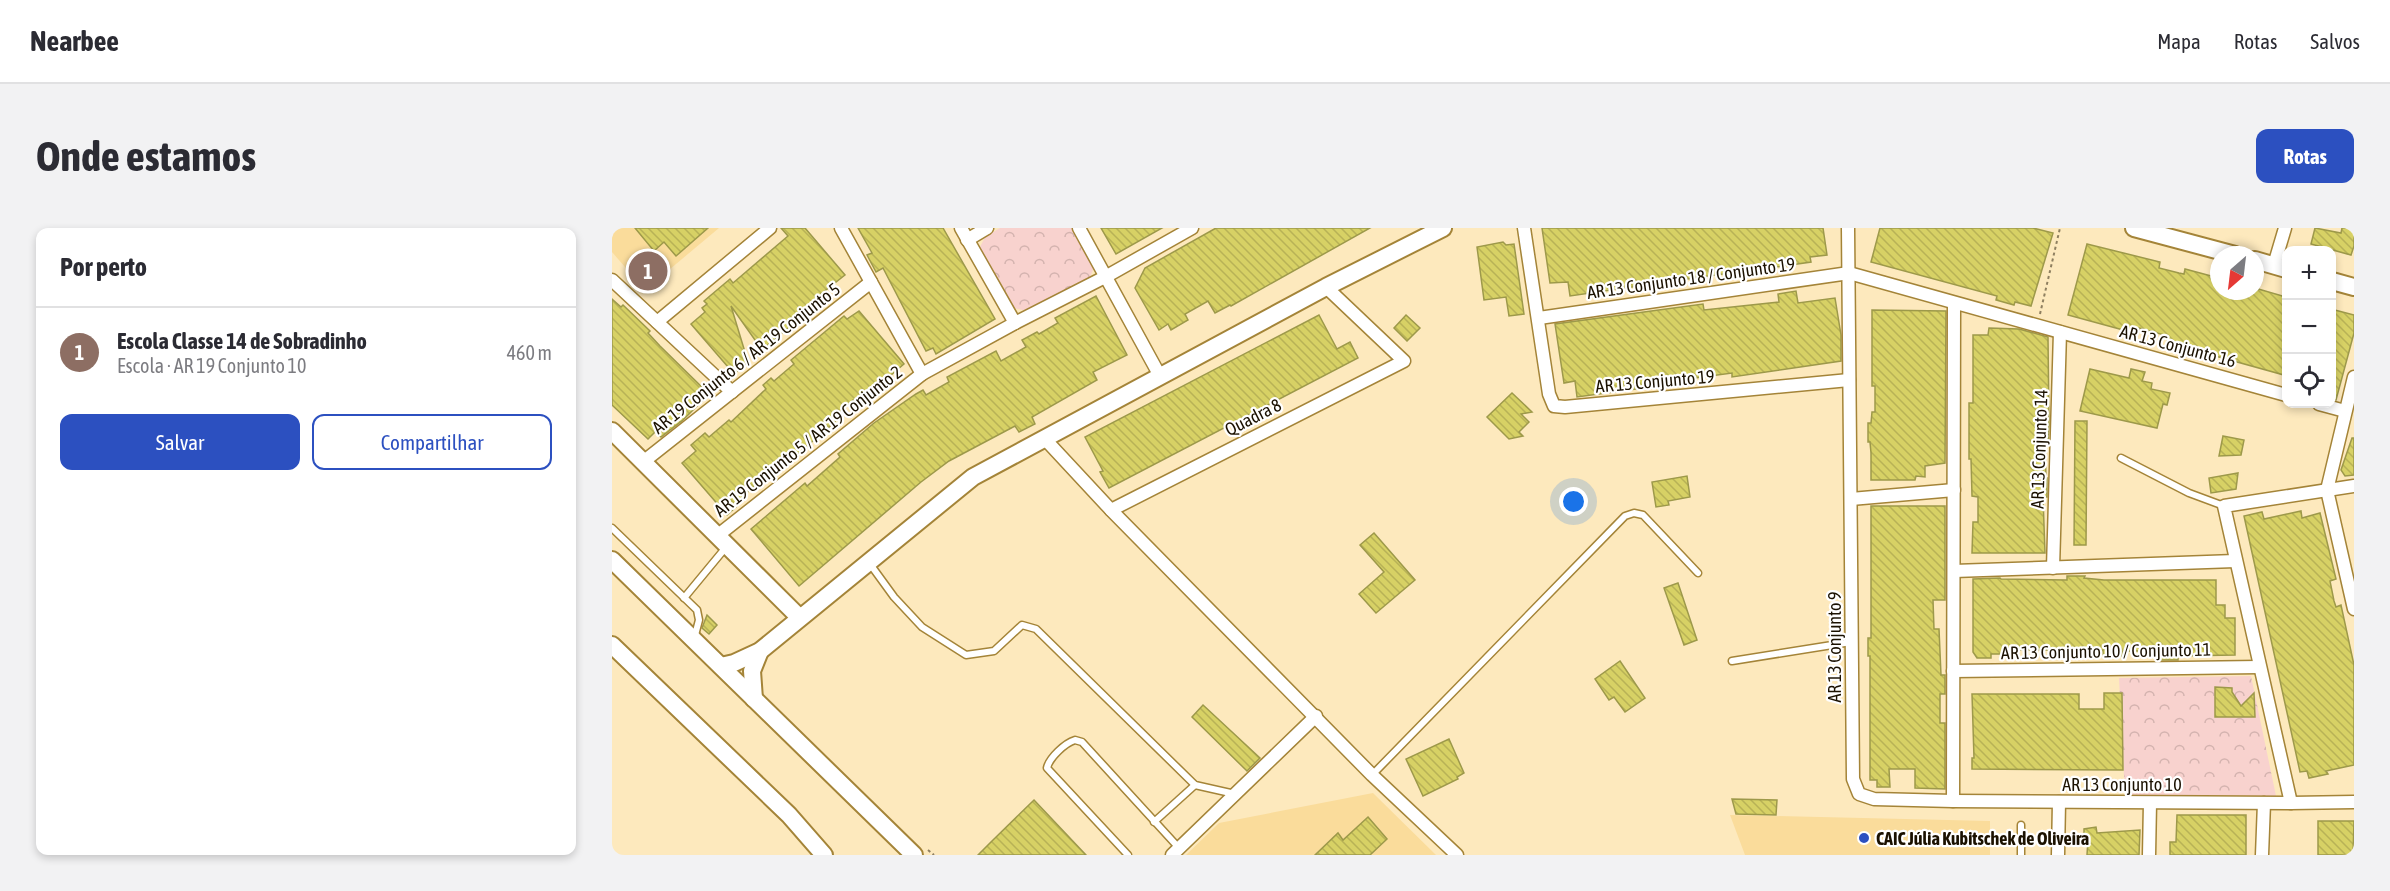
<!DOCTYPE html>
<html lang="pt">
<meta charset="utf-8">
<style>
:root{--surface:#fff;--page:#f2f2f3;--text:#2b2b33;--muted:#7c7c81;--line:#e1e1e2;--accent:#2c50c0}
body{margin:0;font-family:"Asap Condensed",sans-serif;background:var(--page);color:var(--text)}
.controls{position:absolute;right:18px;top:18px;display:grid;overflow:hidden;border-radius:12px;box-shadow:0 3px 9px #0003}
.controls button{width:54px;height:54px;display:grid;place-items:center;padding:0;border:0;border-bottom:2px solid var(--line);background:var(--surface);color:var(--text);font:30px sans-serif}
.compass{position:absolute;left:1598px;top:18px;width:54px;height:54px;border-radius:50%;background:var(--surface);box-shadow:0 3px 9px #0003;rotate:208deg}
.you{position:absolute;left:962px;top:274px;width:21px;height:21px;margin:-15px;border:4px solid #fff;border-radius:50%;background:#1a73e8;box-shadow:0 0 0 9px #1a73e833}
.badge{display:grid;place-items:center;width:39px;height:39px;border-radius:50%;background:var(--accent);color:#fff;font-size:20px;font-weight:700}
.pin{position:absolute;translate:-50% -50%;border:3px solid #fff;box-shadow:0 2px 6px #0006}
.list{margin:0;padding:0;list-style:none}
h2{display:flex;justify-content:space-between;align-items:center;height:78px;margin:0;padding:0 24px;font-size:26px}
h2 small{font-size:20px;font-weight:400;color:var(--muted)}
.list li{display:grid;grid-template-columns:39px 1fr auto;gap:18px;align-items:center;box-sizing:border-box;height:90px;padding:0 24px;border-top:2px solid var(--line)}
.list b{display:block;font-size:22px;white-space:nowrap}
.list p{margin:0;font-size:20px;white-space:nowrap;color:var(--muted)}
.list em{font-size:20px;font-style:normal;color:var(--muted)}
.actions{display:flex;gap:12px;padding:18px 24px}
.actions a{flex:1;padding:14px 0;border:2px solid var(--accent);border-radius:12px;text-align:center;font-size:21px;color:var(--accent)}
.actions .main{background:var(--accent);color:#fff}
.icon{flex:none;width:33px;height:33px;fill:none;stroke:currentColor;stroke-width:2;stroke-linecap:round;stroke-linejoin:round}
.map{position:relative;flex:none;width:1742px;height:627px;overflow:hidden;border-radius:12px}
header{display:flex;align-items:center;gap:36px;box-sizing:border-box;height:84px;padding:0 30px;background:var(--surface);border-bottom:2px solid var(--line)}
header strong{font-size:28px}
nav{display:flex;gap:33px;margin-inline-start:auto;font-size:21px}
.intro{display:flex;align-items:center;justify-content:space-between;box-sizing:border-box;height:144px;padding:0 36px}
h1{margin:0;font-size:42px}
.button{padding:15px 27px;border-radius:12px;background:var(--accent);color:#fff;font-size:21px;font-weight:700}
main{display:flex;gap:36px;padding:0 36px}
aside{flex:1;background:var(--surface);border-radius:12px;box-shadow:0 3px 9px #0003}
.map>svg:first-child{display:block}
</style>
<header>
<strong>Nearbee</strong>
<nav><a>Mapa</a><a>Rotas</a><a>Salvos</a></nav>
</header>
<div class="intro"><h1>Onde estamos</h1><a class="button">Rotas</a></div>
<main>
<aside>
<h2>Por perto<small></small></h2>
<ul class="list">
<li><span class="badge" style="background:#8d6e63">1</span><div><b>Escola Classe 14 de Sobradinho</b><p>Escola · AR 19 Conjunto 10</p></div><em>460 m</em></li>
</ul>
<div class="actions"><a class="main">Salvar</a><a>Compartilhar</a></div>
</aside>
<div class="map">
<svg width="1742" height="627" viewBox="0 0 1742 627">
<defs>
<pattern id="park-crowns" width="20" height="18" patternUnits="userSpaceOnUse" patternTransform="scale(1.5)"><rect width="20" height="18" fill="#f8d2ce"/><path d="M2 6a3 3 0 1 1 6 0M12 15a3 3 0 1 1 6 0" fill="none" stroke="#d4b3af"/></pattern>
<pattern id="building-back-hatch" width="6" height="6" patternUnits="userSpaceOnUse" patternTransform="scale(1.5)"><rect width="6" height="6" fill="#d7d165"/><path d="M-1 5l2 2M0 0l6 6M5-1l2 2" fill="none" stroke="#b8b256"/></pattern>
</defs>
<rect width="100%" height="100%" fill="#fde9bd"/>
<g fill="#fadc9b">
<polygon points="0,0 107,0 33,62 0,24"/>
<polygon points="761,565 824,627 574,627 607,595"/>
<polygon points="1118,587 1378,593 1378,627 1133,627"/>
</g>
<g fill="url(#park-crowns)">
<polygon points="388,0 460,0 483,37 478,49 415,83 402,80 367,21 373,9"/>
<polygon points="1639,448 1664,568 1513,567 1507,450"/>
</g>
<g fill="url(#building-back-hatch)" stroke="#9d994a" stroke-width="1.5">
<polygon points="23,0 96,0 64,28 52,14 42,23"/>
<polygon points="169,0 193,0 233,47 204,70 207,74 150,122 119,78 136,134 122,146 79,96 93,84 90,80 95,76 92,73 118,51 121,55 176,8"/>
<polygon points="246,0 331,0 383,91 324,126 321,120 314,123 271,40 264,44 255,27 260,25"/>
<polygon points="489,0 550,0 504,26"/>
<polygon points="604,0 758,0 619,78 618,77 603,85 596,73 573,86 576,92 559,102 556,96 547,102 523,60 533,40"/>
<polygon points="930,0 1211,0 1215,27 1198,29 1199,34 1150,41 1149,36 1124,40 1125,44 958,68 956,54 938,55"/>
<polygon points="1268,0 1421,0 1441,5 1419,78 1403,74 1402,77 1384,72 1385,68 1259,34"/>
<polygon points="1703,0 1729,5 1730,0 1742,0 1742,18 1739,27 1699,16"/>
<polygon points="891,14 894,17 902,16 912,86 897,88 894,69 872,72 865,19"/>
<polygon points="1475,16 1548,34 1547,40 1567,45 1572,46 1573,41 1607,50 1607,63 1643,63 1643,60 1674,69 1674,143 1672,147 1564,117 1555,114 1556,108 1527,100 1526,106 1456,87"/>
<polygon points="1184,63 1186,75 1223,70 1229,107 1229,133 1120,149 1120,145 1083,150 1083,153 965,169 963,153 952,155 943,96 1091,76 1092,82 1167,74 1166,66"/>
<polygon points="484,68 515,127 481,144 485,152 420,189 423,196 407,204 403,198 337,233 309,254 187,358 139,301 193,255 195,258 228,229 226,226 262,195 304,166 311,162 314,167 337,154 335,149 384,123 389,133 414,119 410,112 425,104 427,106 446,95 443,90"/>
<polygon points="0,71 9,79 11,77 38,103 36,105 48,118 97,166 71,192 49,209 43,204 36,211 0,177"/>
<polygon points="1719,81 1742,87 1742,105 1724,172 1719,171"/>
<polygon points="1260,82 1334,83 1333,235 1313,238 1313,249 1304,248 1303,252 1259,252 1259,225 1258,214 1256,214 1256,195 1259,195 1260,184 1263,184 1263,158 1260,158"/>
<polygon points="247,83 292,136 245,176 241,172 226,186 228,189 214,202 157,250 155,248 132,267 134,270 115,287 70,235 84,223 79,217 93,205 97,209 117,192 119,194 154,161 151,157 159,150 162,153 182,136 179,132 232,88 235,91"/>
<polygon points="707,87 725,121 738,114 746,130 497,260 488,244 491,243 473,209"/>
<polygon points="794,87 808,100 795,113 782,100"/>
<polygon points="1377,100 1407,101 1436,109 1437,197 1436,213 1433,213 1434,250 1435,250 1435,269 1431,269 1433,325 1360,325 1361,294 1366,294 1366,269 1360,268 1359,231 1357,231 1357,175 1361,175 1361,107 1376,107"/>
<polygon points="1478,141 1517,150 1519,141 1533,144 1530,153 1540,155 1539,161 1558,165 1555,177 1551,176 1545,200 1468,183"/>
<polygon points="900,165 920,184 909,186 917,194 907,204 911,208 897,211 875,189"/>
<polygon points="1463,193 1475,193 1474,317 1462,317"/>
<polygon points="1611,208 1632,212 1629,227 1607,228"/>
<polygon points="1740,210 1742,210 1742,247 1733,248 1729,242"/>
<polygon points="1626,245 1624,261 1599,265 1597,250"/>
<polygon points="1075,248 1078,269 1056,273 1057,277 1044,279 1040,254"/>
<polygon points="1259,278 1333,278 1333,372 1321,372 1322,401 1327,401 1329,447 1333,447 1333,466 1328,466 1328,495 1333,495 1333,561 1303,560 1303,541 1277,541 1278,559 1265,559 1265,552 1258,552 1258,428 1256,428 1256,410 1259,410"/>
<polygon points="1689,283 1690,290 1708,285 1724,351 1718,353 1722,373 1724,379 1729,377 1742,437 1742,537 1714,543 1716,546 1697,550 1695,543 1688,544 1632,288 1650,284 1652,291"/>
<polygon points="762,305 803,352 764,385 747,366 772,344 748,317"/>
<polygon points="1455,348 1473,348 1472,350 1492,352 1604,352 1604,377 1613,377 1613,390 1623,390 1623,427 1566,428 1566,432 1548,432 1547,423 1511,423 1510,428 1491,428 1491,422 1398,422 1398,426 1379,426 1379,430 1365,430 1361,424 1361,351 1388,350 1389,351 1455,352"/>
<polygon points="1066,355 1085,412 1072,417 1052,360"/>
<polygon points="95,387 105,397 97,406 90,400"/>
<polygon points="1008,433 1033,470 1013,484 1002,469 997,472 983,451"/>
<polygon points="1603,459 1620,460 1620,464 1629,478 1642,465 1643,489 1603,489"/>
<polygon points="1492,465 1510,465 1511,542 1360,541 1360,530 1362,530 1360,466 1467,466 1467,481 1492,481"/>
<polygon points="591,477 648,530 635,543 580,489"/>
<polygon points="837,511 852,545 845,549 846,551 811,568 794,531"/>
<polygon points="1120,571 1165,572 1164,587 1124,586"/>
<polygon points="422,572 474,627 366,627 381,612"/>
<polygon points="1565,587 1634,587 1634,627 1558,627 1558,614 1564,614"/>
<polygon points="756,589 775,611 758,627 703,627 726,605 731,612"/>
<polygon points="1706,593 1742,593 1741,627 1706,627"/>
<polygon points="1484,599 1485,605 1528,602 1527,627 1475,627 1476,611 1472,611 1472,601"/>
</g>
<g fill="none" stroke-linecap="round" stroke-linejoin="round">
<defs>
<g id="lane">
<polyline points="1509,230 1577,265 1612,278"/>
<polyline points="0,300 85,382 87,392 82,411"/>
<polyline points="258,336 282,369 310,399 354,427 382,423 410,397 424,401 583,557 623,566"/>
<polyline points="72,370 115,318"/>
<polyline points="1120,433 1239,414"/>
<polyline points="760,547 1013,288 1022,285 1031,287 1086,345"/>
<polyline points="542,594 583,557"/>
<polyline points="1409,597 1409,627"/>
<path d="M516,627l-81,-87c2,-10 18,-25 28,-28l7,2 97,106"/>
</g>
<g id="street">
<polyline points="229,0 310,146"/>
<polyline points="349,0 403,95"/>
<polyline points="467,0 548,148"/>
<polyline points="912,0 937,166 942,178 953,179 1237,152"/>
<polyline points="1236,0 1241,551 1247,566 1262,571 1341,573 1679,575 1742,574"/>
<polyline points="355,12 375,0"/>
<polyline points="1662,37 1673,0"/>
<polyline points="0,52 120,164"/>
<polyline points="927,90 1237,45 1674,167"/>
<polyline points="45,94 158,0"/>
<polyline points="1742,149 1715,262 1742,381"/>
<polyline points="1707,176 1733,183"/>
<polyline points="432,210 499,282 792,133 714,59"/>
<polyline points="31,234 259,54"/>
<polyline points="1239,271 1342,262"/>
<polyline points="499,282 760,547 845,627"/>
<polyline points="105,308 310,146 403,95 495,48 580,0"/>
<polyline points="1441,340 1448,104"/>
<polyline points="1342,343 1623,333"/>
<polyline points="1341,443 1647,439"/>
<polyline points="1341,573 1342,75"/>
<polyline points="1679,575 1612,278 1742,258"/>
<polyline points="560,627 704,488"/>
<polyline points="1446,627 1447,574"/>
<polyline points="1537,627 1538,575"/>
<polyline points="1650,627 1652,575"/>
</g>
<g id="secondary">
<polyline points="1522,0 1623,27"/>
<polyline points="1643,32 1674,41"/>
<polyline points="1720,53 1742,59"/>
<polyline points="0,203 187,389"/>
<polyline points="0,332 302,627"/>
<polyline points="0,417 177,587 212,627"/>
<polyline points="109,438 122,435 148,423 361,249 714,59 831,0"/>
<polyline points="142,471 140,443 148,423"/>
</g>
</defs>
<use href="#lane" stroke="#a48438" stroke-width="9"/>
<use href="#street" stroke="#a48438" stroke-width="15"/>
<use href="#secondary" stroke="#a48438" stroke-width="20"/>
<g stroke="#8e7f60" stroke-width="2" stroke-dasharray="3 3" stroke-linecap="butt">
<polyline points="1428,86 1448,0"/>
<polyline points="316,622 322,627"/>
</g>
<use href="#lane" stroke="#fff" stroke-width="6"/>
<use href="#street" stroke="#fff" stroke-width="12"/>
<use href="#secondary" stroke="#fff" stroke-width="16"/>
</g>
<circle fill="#2c50c0" stroke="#fff" stroke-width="2" cx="1252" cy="610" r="6"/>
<g text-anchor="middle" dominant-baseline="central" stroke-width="4.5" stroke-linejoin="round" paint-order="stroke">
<g font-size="18" fill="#1b1100" stroke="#fff">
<text transform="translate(1079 50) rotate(-8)">AR 13 Conjunto 18 / Conjunto 19</text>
<text transform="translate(1566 118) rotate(15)">AR 13 Conjunto 16</text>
<text transform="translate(134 130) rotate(-38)">AR 19 Conjunto 6 / AR 19 Conjunto 5</text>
<text transform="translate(1043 153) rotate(-5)">AR 13 Conjunto 19</text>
<text transform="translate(641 189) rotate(-27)">Quadra 8</text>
<text transform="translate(196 213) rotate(-38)">AR 19 Conjunto 5 / AR 19 Conjunto 2</text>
<text transform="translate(1427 221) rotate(-88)">AR 13 Conjunto 14</text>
<text transform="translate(1222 419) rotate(-90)">AR 13 Conjunto 9</text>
<text transform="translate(1494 423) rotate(-1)">AR 13 Conjunto 10 / Conjunto 11</text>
<text x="1510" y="556">AR 13 Conjunto 10</text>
</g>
<g font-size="18" font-weight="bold" fill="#1b1100" stroke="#fff" text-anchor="start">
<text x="1264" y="610">CAIC Júlia Kubitschek de Oliveira</text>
</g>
</g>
</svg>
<div class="controls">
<button>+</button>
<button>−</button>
<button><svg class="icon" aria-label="locate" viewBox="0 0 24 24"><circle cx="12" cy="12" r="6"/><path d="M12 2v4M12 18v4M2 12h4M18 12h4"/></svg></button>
</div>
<svg class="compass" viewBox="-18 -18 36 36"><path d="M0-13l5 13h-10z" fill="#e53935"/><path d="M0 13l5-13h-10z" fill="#7c7c81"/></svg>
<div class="you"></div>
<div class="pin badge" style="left:36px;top:43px;background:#8d6e63">1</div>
</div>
</main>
